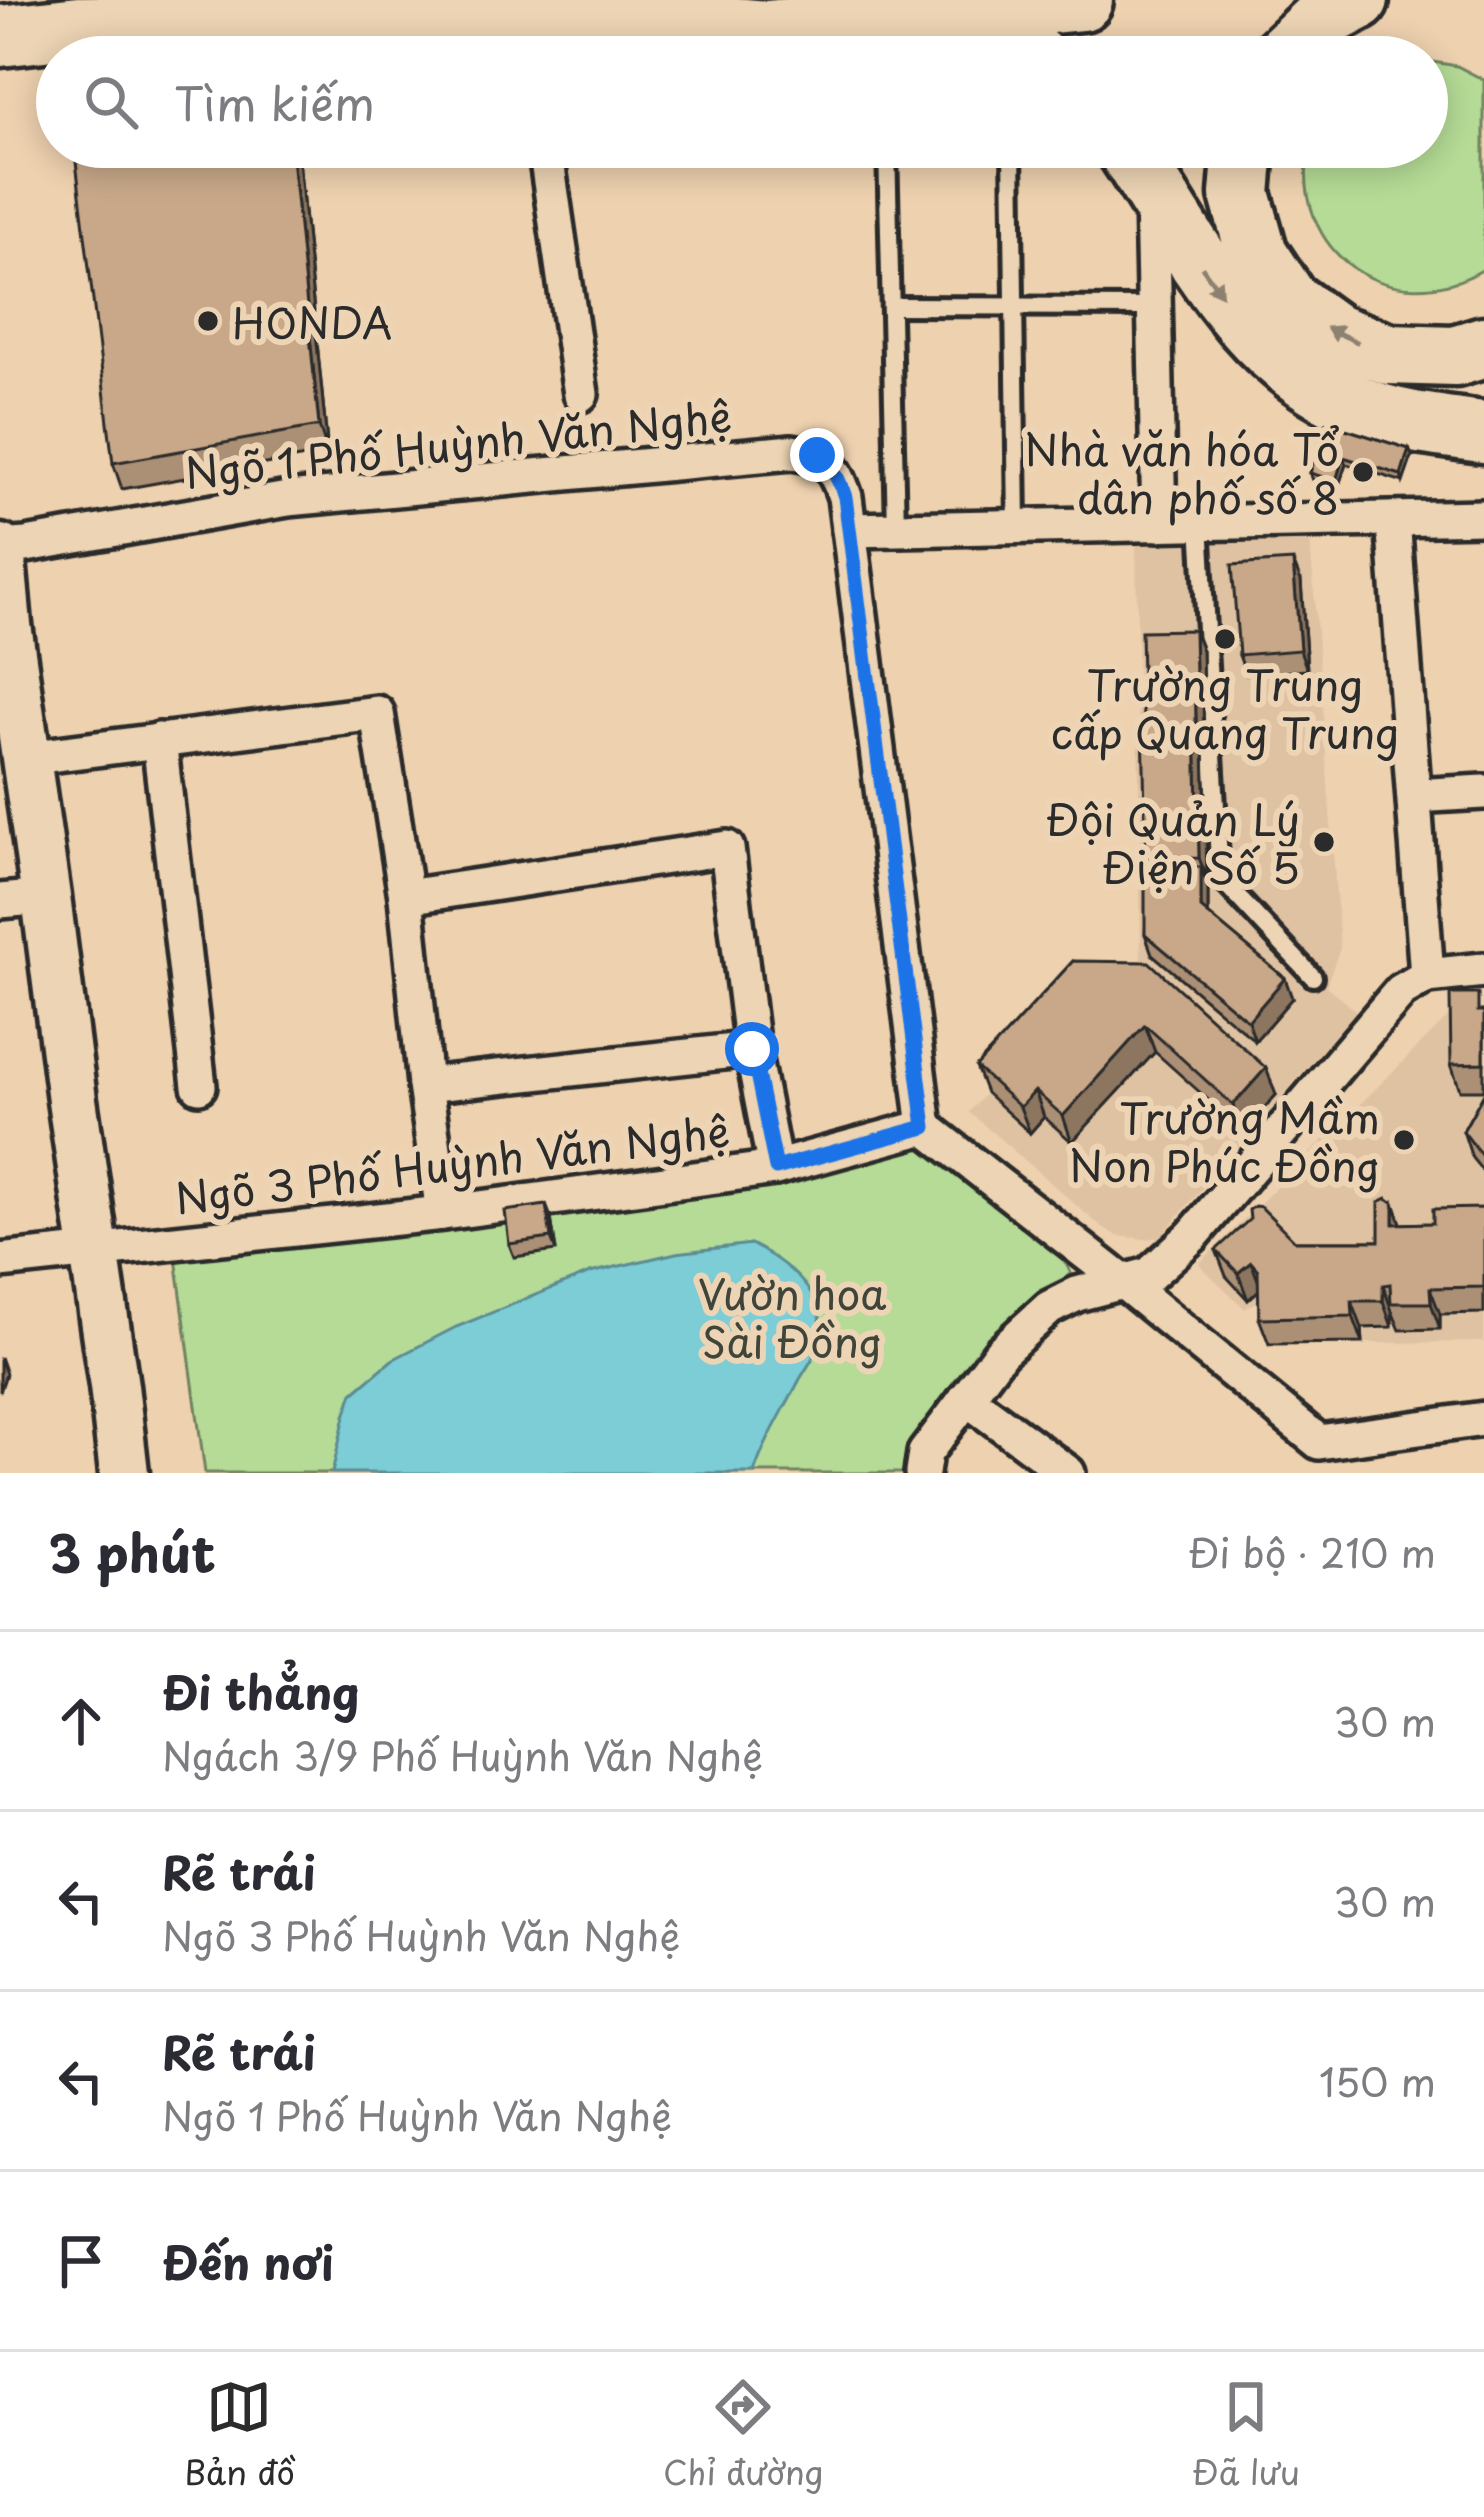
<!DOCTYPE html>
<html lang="vi">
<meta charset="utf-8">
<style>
:root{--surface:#fff;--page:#f7f7f7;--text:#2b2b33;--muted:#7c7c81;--line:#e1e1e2;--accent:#2b2b2b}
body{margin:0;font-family:"Playpen Sans",sans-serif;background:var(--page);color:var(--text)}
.stop{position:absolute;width:36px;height:36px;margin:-27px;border:9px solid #1a73e8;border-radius:50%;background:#fff}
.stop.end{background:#1a73e8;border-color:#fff;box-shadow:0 3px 12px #0008}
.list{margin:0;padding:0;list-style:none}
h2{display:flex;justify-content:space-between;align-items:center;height:156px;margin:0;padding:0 48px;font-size:51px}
h2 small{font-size:39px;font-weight:400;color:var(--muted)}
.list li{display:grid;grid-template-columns:78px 1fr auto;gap:36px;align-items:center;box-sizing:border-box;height:180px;padding:0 48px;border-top:3px solid var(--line)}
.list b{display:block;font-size:45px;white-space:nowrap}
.list p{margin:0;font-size:39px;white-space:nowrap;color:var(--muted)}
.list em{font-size:39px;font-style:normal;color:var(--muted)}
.icon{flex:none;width:66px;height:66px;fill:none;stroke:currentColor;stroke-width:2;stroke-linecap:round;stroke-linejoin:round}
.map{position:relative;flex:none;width:1484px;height:1473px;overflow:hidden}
.search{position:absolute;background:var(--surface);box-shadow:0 6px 30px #0003;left:36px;right:36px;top:36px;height:132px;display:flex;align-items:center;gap:30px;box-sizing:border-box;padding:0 42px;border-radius:66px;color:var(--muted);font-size:45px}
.sheet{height:876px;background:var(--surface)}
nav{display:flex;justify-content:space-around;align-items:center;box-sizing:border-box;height:168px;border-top:3px solid var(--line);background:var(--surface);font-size:33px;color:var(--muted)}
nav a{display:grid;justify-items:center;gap:6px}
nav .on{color:var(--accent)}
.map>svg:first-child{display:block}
</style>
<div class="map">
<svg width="1484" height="1473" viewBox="0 0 1484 1473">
<rect width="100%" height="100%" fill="#eed1af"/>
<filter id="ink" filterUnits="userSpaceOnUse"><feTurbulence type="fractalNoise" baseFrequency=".00833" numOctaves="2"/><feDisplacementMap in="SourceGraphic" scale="24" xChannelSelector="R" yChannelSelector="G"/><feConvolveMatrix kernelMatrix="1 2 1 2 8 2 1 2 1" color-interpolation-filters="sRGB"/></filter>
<g filter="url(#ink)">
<g fill="#dfc2a2">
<polygon points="1309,524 1340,948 1326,986 1356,1011 1160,1237 1145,1239 1118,1236 1098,1224 969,1112 1082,987 1141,972 1136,533"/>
<polygon points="1484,1015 1484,1342 1267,1344 1262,1298 1245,1309 1199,1264 1449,1016"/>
</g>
<g fill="#b5db96" stroke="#708360" stroke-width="3">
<path d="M1427,61l30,5 27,14v189c-93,54 -195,-15 -175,-122h118z"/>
<path d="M908,1142c23,11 47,22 69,34 25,15 83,71 94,97 -44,38 -92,79 -127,125 -17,22 -28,50 -38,75h-701l-31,-230z"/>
</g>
<path fill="#7ccdd6" stroke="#5c8c92" stroke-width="3" d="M751,1244c38,20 81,52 67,102 -3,11 -12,23 -18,33 -16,31 -35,61 -46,94h-422l13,-57 8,-23 39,-33 64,-33 134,-54 86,-20z"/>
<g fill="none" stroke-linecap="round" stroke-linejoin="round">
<defs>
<g id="lane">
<polyline points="887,147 896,529"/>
<polyline points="1012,147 1017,526"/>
<polyline points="891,306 1154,307"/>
<polyline points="1200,523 1220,878 1313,977"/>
</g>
<g id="street">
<polyline points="526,13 532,57"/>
<polyline points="545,147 581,394"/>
<polyline points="1152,199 1159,524"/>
<polyline points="1393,519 1427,976"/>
<polyline points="849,530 1484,517"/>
<path d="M0,547l26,-2 262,-46 504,-47c34,5 42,12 53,45l80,630"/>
<polyline points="159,740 199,1086"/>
<polyline points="26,758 377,713 406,897 425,1085 443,1213"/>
<polyline points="1414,796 1484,792"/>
<polyline points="406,897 727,848 752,1049 775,1168"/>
<polyline points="0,901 46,897"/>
<polyline points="425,1085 752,1049"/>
<polyline points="0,1261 443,1213 775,1168 925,1127 1122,1281 1319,1442 1484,1419"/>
<polyline points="966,1398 1068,1473"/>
<polyline points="922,1473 925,1453 1001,1352 1049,1308 1077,1294 1149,1275 1192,1236 1401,991 1427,976 1484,970"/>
</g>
<polyline id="secondary" points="0,549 7,625 46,897 72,1100 114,1386 124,1473"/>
<g id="highway">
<path d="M945,21c31,0 65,19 90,36"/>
<polyline points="0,36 78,27 565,12 767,31 1082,0"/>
<polyline points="1281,57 1320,20 1358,0"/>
<path d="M1126,147c65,97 117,212 231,259 37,16 87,21 127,26"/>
<polyline points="1244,147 1240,194 1257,254 1288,301 1335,335 1389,354 1455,356 1484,347"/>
</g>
</defs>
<use href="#lane" stroke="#2b2b2b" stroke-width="26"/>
<use href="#street" stroke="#2b2b2b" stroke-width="42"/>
<use href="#secondary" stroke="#2b2b2b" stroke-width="57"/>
<use href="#highway" stroke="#2b2b2b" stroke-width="69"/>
<use href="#lane" stroke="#ecd4b4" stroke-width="16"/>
<use href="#street" stroke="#ecd4b4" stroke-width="33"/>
<use href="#secondary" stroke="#ecd4b4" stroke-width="48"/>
<use href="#highway" stroke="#ecd4b4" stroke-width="60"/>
</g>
<g fill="#ac9076" stroke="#2b2b2b" stroke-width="3">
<polygon points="194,147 294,147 299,161 328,453 122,489 113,463"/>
<polygon points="1326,423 1409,449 1412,456 1403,482 1346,464 1338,488 1313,480 1310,473"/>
<polygon points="1301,581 1307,670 1246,675 1239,655"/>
<polygon points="1202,650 1205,879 1208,888 1208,914 1292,998 1255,1041 1152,954 1145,934 1149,867 1146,859"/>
<polygon points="1073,961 1276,1095 1243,1131 1155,1052 1072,1142 1044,1117 1030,1133 986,1093 976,1067"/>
<polygon points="1484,1011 1484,1090 1460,1090 1451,1064"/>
<polygon points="1484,1093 1484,1173 1472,1158 1463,1131"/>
<polygon points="1394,1203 1401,1224 1433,1223 1484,1208 1484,1313 1440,1314 1440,1329 1400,1330 1392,1311 1392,1327 1362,1328 1363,1343 1269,1344 1259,1318 1259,1290 1248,1300 1226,1276 1216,1250 1295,1241 1379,1241"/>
<polygon points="546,1205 551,1218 556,1251 514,1257 509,1244"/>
</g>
<g fill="#8c7660" stroke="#2b2b2b" stroke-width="3">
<polygon points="291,147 294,147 299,161 328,453 319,426"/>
<polygon points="1409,449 1412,456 1403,482 1401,475"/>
<polygon points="1343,457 1346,464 1338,488 1336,481"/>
<polygon points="1293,561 1301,581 1307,670 1300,650"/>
<polygon points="1194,630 1202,650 1207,878 1199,858"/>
<polygon points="1201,867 1208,888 1208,928 1201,908"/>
<polygon points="1285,978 1292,998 1255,1041 1248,1021"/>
<polygon points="1145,1025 1155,1052 1072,1142 1063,1116"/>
<polygon points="1266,1068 1276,1095 1243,1131 1233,1105"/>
<polygon points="1035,1091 1044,1117 1030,1133 1020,1107"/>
<polygon points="1394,1203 1403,1229 1394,1224"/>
<polygon points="546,1205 551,1218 556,1251 551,1238"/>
<polygon points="1251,1262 1261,1288 1248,1300 1238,1273"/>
<polygon points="1383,1285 1392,1311 1392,1327 1383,1301"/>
<polygon points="1430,1288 1440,1314 1440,1329 1431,1303"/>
<polygon points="1352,1301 1362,1328 1363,1343 1353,1316"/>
<polygon points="0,1357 6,1374 0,1392"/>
</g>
<g fill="#c8a889" stroke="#2b2b2b" stroke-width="3">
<polygon points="194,147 291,147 319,426 113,463 76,162"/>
<polygon points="1326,423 1409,449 1401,475 1343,457 1336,481 1310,473"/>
<polygon points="1293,561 1300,650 1239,655 1232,565"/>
<polygon points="1194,630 1199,858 1146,859 1141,631"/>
<polygon points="1145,867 1201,867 1201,908 1285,978 1248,1021 1145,934"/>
<polygon points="1073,961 1149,962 1266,1068 1233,1105 1145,1025 1063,1116 1035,1091 1020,1107 976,1067"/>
<polygon points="1450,994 1478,994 1478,1011 1484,1011 1484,1063 1451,1064"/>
<polygon points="1484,1093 1484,1159 1463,1131"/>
<polygon points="1387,1198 1394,1203 1394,1224 1433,1223 1433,1209 1484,1208 1484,1287 1430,1288 1431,1303 1391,1303 1390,1284 1383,1285 1383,1301 1352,1301 1353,1316 1259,1318 1258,1270 1251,1262 1238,1273 1216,1250 1250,1219 1249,1210 1255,1206 1261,1207 1295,1241 1379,1241 1379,1202"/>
<polygon points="546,1205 551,1238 509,1244 505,1211"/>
</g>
<defs><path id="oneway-solid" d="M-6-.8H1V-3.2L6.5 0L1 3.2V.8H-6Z" transform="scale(3)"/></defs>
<g fill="#8c8070">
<use href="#oneway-solid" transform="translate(1212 281) rotate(55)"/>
<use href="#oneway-solid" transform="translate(1342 335) rotate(-155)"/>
</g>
</g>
<g fill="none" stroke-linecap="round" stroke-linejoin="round" filter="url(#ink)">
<path stroke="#1a73e8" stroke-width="15" d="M752,1049l24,119 149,-41 -80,-630c-6,-18 -12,-30 -28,-42"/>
</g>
<g fill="#2b2b2b" stroke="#ecd4b4" stroke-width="4.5">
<circle cx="208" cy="321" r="12"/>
<circle cx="1363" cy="472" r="12"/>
<circle cx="1225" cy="639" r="12"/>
<circle cx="1324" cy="842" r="12"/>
<circle cx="1404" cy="1140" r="12"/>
</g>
<g text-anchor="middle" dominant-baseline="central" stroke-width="12" stroke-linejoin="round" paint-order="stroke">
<g font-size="42" fill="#2b2b2b" stroke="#ecd4b4" text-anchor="end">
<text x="232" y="321" text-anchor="start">HONDA</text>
<text x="1339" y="448">Nhà văn hóa Tổ<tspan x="1339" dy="48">dân phố số 8</tspan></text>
<text x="1225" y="683" text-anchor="middle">Trường Trung<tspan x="1225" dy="48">cấp Quang Trung</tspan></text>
<text x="1300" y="818">Đội Quản Lý<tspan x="1300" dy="48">Điện Số 5</tspan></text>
<text x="1380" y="1116">Trường Mầm<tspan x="1380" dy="48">Non Phúc Đồng</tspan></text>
</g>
<g font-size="42" fill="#2b2b2b" stroke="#ecd4b4">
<text transform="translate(458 443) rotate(-6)">Ngõ 1 Phố Huỳnh Văn Nghệ</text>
<text transform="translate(452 1163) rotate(-7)">Ngõ 3 Phố Huỳnh Văn Nghệ</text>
</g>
<g font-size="42" fill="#40453b" stroke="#ecd4b4">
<text x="792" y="1292">Vườn hoa<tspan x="792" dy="48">Sài Đồng</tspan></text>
</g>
</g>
</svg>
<div class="stop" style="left:752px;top:1049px"></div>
<div class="stop end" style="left:817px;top:455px"></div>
<div class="search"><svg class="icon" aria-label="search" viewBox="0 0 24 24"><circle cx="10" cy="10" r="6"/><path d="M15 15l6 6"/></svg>Tìm kiếm</div>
</div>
<section class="sheet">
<h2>3 phút<small>Đi bộ · 210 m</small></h2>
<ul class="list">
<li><svg class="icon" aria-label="ahead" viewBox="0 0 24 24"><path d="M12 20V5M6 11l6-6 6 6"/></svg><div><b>Đi thẳng</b><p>Ngách 3/9 Phố Huỳnh Văn Nghệ</p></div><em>30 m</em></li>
<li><svg class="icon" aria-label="left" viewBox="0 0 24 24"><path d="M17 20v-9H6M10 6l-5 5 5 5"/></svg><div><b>Rẽ trái</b><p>Ngõ 3 Phố Huỳnh Văn Nghệ</p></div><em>30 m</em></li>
<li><svg class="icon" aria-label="left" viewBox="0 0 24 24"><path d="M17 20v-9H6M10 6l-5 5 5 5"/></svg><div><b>Rẽ trái</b><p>Ngõ 1 Phố Huỳnh Văn Nghệ</p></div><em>150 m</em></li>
<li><svg class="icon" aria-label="arrive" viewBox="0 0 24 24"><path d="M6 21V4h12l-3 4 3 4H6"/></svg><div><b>Đến nơi</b></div></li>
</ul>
</section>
<nav>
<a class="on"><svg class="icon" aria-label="map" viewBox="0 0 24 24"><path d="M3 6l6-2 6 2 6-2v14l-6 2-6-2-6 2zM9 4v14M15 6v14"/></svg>Bản đồ</a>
<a><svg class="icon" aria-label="directions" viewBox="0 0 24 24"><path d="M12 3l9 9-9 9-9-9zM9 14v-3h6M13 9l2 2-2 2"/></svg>Chỉ đường</a>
<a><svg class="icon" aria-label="saved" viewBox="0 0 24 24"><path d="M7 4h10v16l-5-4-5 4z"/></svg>Đã lưu</a>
</nav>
